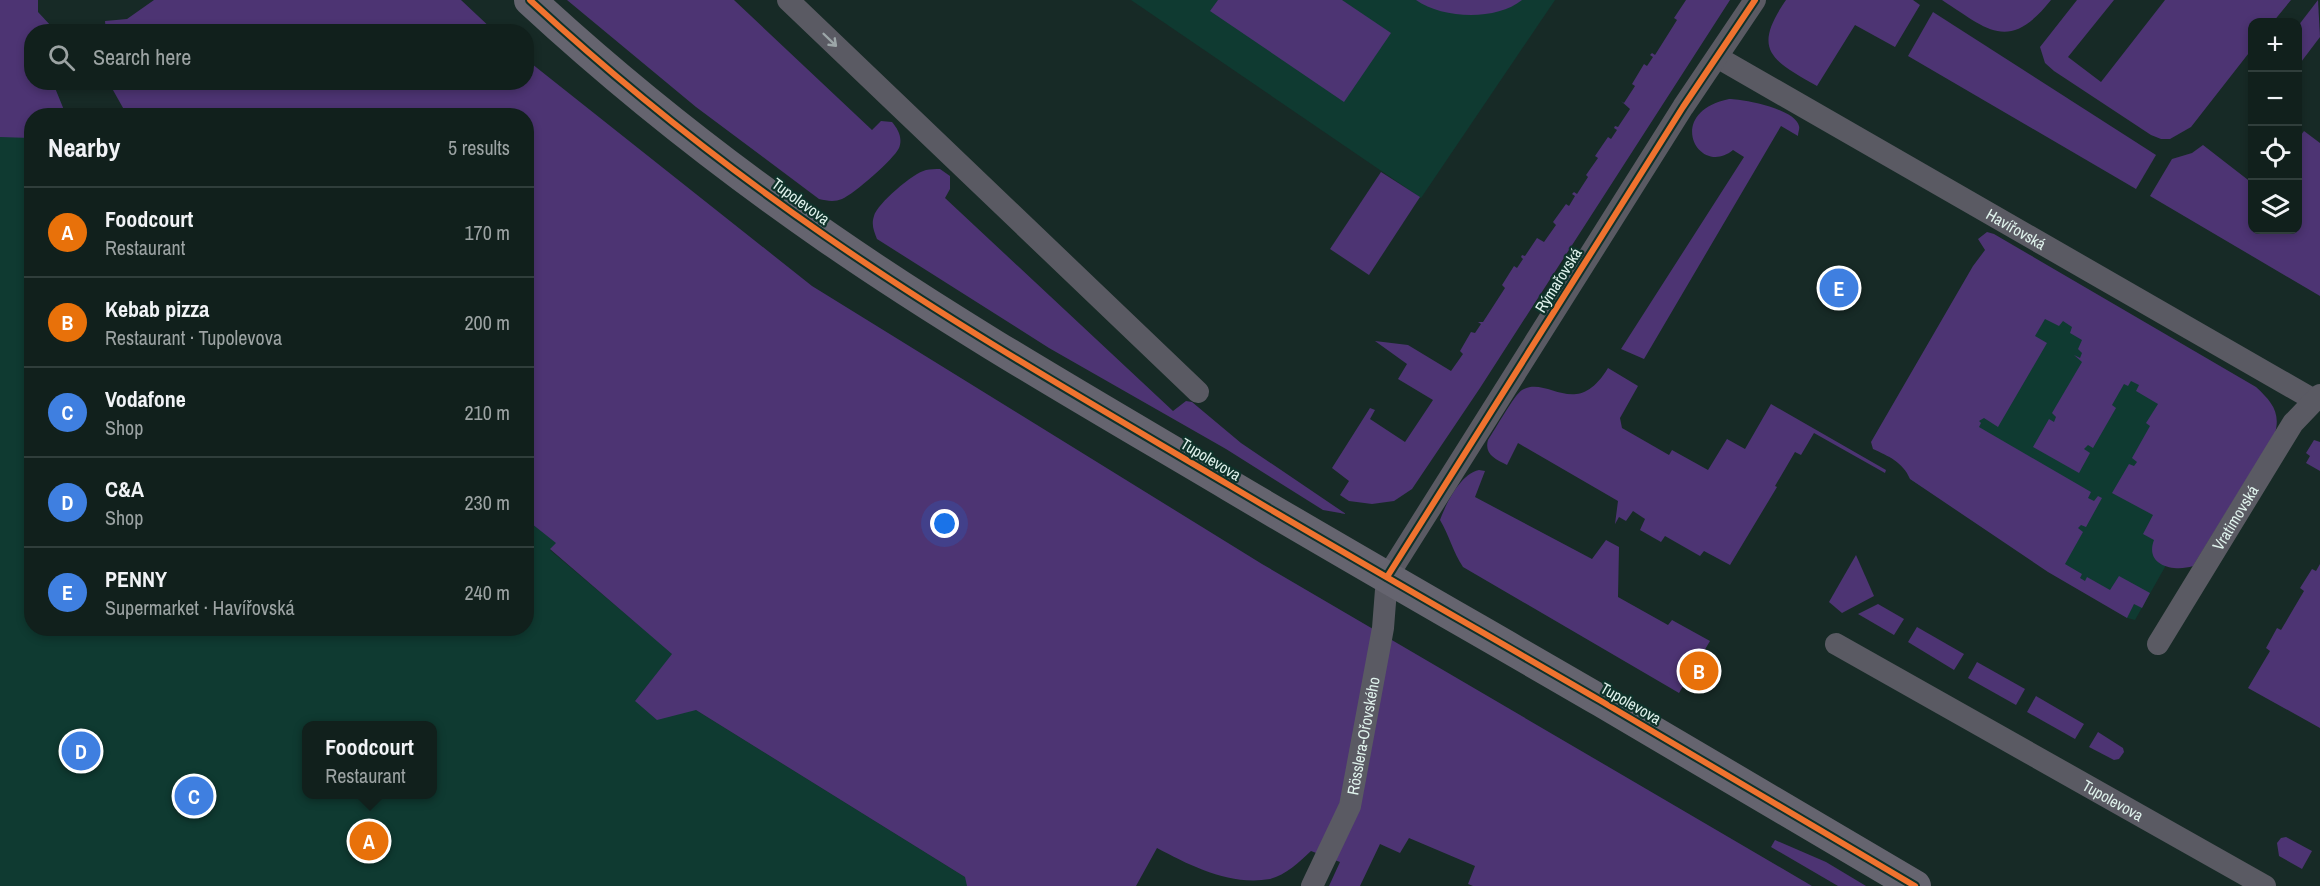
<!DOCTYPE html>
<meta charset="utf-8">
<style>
:root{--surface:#11201c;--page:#1e2d29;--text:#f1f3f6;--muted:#9ca3a3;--line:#303e3b;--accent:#1a73e8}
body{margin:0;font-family:"Archivo Narrow",sans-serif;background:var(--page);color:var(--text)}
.controls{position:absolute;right:18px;top:18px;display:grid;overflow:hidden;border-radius:12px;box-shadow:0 3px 9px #0003}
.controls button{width:54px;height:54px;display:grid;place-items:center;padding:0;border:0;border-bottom:2px solid var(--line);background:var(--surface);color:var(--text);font:30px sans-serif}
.you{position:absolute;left:945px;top:524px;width:21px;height:21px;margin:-15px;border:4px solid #fff;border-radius:50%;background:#1a73e8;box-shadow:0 0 0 9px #1a73e833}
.badge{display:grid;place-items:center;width:39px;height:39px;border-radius:50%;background:var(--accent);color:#fff;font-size:20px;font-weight:700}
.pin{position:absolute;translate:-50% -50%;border:3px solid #fff;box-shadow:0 2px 6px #0006}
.popup{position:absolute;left:302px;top:721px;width:135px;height:78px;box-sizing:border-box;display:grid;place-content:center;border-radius:12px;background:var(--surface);filter:drop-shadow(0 2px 4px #0005);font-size:20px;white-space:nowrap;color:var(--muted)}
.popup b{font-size:22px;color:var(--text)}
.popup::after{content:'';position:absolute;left:50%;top:100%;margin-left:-12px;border:12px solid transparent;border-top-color:var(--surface)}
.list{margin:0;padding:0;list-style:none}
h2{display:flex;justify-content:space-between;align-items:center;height:78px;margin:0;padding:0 24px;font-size:26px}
h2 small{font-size:20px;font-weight:400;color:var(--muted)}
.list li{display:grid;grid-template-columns:39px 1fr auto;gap:18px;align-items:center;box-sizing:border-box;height:90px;padding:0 24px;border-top:2px solid var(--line)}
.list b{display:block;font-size:22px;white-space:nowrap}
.list p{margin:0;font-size:20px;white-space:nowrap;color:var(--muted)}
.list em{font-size:20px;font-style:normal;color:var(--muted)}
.icon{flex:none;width:33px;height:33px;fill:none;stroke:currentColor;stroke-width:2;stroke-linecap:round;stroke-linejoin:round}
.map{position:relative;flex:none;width:2320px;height:886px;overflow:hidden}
.search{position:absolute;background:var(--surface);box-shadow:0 3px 9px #0003;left:24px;top:24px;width:510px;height:66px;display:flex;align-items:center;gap:15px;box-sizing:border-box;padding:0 21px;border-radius:24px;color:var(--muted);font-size:22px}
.panel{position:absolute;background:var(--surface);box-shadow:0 3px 9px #0003;left:24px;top:108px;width:510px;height:528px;border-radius:24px}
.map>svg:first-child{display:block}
</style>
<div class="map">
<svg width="2320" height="886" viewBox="0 0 2320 886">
<rect width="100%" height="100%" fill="#172a26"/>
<g fill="#0f3a31" fill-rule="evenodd">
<path d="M0,0h38v12l13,14v5l-19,1v50l21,1 13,32 -34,1v512h494l1,-108 30,23 -7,7 123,104 -38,47 61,9 269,167 51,9h-1016zM306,726h126v68h-126z"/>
<polygon points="1131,0 1555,0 1421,198"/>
<polygon points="2018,290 2251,415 2135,620 2127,618 1910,479"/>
</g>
<g fill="#4d3473">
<polygon points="0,0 38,0 38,12 51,26 51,31 32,32 32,82 53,83 66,115 32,116 31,138 0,137"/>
<polygon points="154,0 461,0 494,31 106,31 105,21 127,19"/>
<path d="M567,0h167l138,130 9,-9 11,1c6,7 11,16 7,26 -5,11 -45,46 -57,51 -7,3 -15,2 -23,0l-123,-92z"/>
<polygon points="1218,0 1342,0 1391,33 1344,102 1210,11"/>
<path d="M1416,0h106c-26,21 -79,19 -106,0z"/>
<polygon points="1686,0 1730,0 1480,388 1412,489 1394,501 1372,504 1349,501 1340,495 1349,481 1332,468 1370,408 1375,410 1370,419 1405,442 1433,400 1398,379 1407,364 1375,341 1408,345 1451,371 1463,354 1460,351 1471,332 1475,333 1481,324 1478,322 1483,322 1505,288 1502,285 1514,266 1517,268 1523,259 1521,257 1522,255 1525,256 1537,238 1544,242 1556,225 1553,222 1566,204 1569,206 1575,196 1572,194 1574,192 1577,194 1588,177 1586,175 1598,158 1595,156 1608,137 1611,139 1617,130 1614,128 1615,126 1618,127 1630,109 1621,101 1624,103 1635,86 1632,84 1644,64 1647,66 1653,57 1650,55 1652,53 1655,55 1677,20 1674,18"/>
<path d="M1786,0h127l7,5 -25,42 -40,-22 -38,61c-45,-26 -66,-35 -31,-86z"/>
<path d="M1942,0h109c-42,53 -63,30 -109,0z"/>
<polygon points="2077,0 2114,0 2068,57 2101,82 2165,0 2291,0 2273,22 2252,22 2252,49 2191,127 2170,139 2161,139 2151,135 2054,71 2045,63 2040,47"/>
<polygon points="2318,0 2320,37 2298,66 2298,26"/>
<polygon points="1933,12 2156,155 2136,189 1908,56"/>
<path d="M527,60l285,226 450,278 550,322h-339l-5,-2 7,-18 -66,-28 -9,15 -20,-9 -20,42h-31l11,-24 -29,-11c-12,11 -25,24 -41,28 -40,7 -79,-13 -113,-31l-21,38h-169l-2,-9 -269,-167 -39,10 -22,-19 37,-47 -122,-105 6,-6 -29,-23 -1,-404 -399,-1 -18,-32 417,-1z"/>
<path d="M1729,99c15,0 66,10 70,27 1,3 -1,6 -1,10l-17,-10 -137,233 -23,-10 123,-192 -11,-7c-34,28 -70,-37 -4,-51z"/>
<polygon points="2304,131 2320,143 2320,296 2150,196 2172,159 2192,153 2203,145 2252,183 2252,230 2298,230 2298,139"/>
<path d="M940,169l10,7v13l-5,9 228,213 13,-10 6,1 49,41 105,71 -23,-4 -97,-61 -177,-101 -172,-109c-3,-8 -6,-14 -3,-23 3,-12 39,-43 52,-46 4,-1 10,-1 14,-1z"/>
<polygon points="1381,172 1420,197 1369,275 1330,249"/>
<path d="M1987,232l7,2 262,153c15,14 25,25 19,46l-82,133c-18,6 -49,0 -39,-26l-11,-6 10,-19 -41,-22 17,-29 5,2 3,-4 -5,-4 18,-32 -4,-3 12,-19 -22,-13 3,-6 -8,-4 -3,5 -4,-2 -12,21 4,3 -23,40 -5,-3 -4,4 6,4 -11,20 -46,-26 16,-28 5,3 2,-5 -4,-4 30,-51 -8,-7 6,3 2,-5 -4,-4 4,-9 -12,-7 2,-6 -9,-6 -4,5 -14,-7 -10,17 12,7 -49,84 -14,-9 -5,3 2,2 -2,4 112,65 -3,6 6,3 4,-5 4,2 -16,29 -5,-2 -3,3 5,4 -18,32 17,10 -2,4 5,3 2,-4 23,13 9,-14 31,17 -8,15 -8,-4 -7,14 -79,-46 -138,-93c-7,-17 -22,-23 -37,-30l-2,-7 102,-176 12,-16 -7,-11z"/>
<path d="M1608,368l30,18 -18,32 2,10 47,27 3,-5 36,20 19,-31 18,10 26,-45 115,66 -1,3 -71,-40 -13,22 -6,-3 -20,34 2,1 -47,78 -26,-14 -4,5 -35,-20 -4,6 -21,-12 5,-11 -12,-8 -7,10 -7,-4 -4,7 3,-23 -100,-58 -11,22c-12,-6 -23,-11 -19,-25 7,-10 26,-45 34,-50 26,-15 54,31 86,-22z"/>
<polygon points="2314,440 2320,442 2320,471 2306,463 2310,456 2306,453"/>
<path d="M1479,470l6,1 -10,26 117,62 14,-19 13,7 -1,50 50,28 4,-5 38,21 -31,52 -216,-126c-10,-15 -14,-32 -23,-47 6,-16 20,-46 39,-50z"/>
<polygon points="1856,555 1874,596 1842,613 1829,602"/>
<polygon points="2320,564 2320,728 2248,688 2270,651 2266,648 2277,628 2281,630 2304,591 2300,588 2312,569 2316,571"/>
<polygon points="1878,604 1904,619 1894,635 1858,614"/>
<polygon points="1917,627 1964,654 1954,670 1908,642"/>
<polygon points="1977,662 2025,689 2016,705 1968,678"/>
<polygon points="2036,696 2084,724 2075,739 2027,712"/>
<polygon points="2098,732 2123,748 2124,752 2119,759 2114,760 2089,747"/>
<polygon points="2286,837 2312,851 2302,869 2279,856 2277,843 2281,838"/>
<polygon points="1775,840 1826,862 1866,886 1838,886 1771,847"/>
</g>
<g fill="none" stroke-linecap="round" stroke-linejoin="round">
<g stroke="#5a5a63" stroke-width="22">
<polyline points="788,0 1198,392"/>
<path id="s1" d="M1717,57l597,343"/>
<path id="s2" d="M1836,644l429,242"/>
<path id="s3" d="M2158,644l135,-221 27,-28"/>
<path id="s4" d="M1312,886l38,-80 33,-178 4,-51 296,-470 72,-107"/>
</g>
<path stroke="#65646f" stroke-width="32" d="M530,0c93,86 193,165 297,237 130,90 267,168 402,248 123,73 248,144 372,216 105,61 209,124 314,185"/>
<defs>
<g id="cycleway">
<path d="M530,0c93,86 193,165 297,237 130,90 267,168 402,248 123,73 248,144 372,216 105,61 209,124 314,185"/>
<polyline points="1387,577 1683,107 1755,0"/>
</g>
</defs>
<use href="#cycleway" stroke="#0f322a" stroke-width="10"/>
<use href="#cycleway" stroke="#ef722f" stroke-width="6"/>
</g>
<defs><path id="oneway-shaft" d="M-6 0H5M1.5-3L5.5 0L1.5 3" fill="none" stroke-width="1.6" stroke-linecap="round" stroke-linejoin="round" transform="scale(1.5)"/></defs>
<use stroke="#9ca6a8" href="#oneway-shaft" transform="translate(830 40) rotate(44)"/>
<g text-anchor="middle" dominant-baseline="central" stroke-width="4.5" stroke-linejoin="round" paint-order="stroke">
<g font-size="16" fill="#dff2ec" stroke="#0f322a">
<text transform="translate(801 201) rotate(36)">Tupolevova</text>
<text stroke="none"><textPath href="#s1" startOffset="345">Havířovská</textPath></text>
<text transform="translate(1558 280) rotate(-58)">Rýmařovská</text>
<text transform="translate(1211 459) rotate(31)">Tupolevova</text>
<text stroke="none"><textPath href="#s3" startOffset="148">Vratimovská</textPath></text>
<text transform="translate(1631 703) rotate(30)">Tupolevova</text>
<text stroke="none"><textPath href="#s4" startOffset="160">Rösslera-Ořovského</textPath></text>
<text stroke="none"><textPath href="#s2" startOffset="318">Tupolevova</textPath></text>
</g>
</g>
</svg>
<div class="controls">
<button>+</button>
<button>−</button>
<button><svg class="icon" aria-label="locate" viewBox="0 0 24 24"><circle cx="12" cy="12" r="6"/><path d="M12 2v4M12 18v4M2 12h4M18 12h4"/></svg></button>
<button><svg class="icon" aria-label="layers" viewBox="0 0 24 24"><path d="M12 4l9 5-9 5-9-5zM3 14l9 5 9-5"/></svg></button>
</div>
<div class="you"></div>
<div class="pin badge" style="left:369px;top:841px;background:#e8710a">A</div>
<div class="popup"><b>Foodcourt</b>Restaurant</div>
<div class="pin badge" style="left:1699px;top:671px;background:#e8710a">B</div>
<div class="pin badge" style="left:194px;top:796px;background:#3f7fe0">C</div>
<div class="pin badge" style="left:81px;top:751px;background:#3f7fe0">D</div>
<div class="pin badge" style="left:1839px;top:288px;background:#3f7fe0">E</div>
<div class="search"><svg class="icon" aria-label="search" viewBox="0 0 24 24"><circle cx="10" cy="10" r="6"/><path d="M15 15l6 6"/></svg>Search here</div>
<section class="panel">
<h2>Nearby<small>5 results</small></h2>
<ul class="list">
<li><span class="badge" style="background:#e8710a">A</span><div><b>Foodcourt</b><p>Restaurant</p></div><em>170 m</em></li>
<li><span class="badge" style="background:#e8710a">B</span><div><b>Kebab pizza</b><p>Restaurant · Tupolevova</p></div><em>200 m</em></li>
<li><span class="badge" style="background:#3f7fe0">C</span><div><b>Vodafone</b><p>Shop</p></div><em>210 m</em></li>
<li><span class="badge" style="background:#3f7fe0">D</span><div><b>C&amp;A</b><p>Shop</p></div><em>230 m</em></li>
<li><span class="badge" style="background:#3f7fe0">E</span><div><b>PENNY</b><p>Supermarket · Havířovská</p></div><em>240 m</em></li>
</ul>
</section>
</div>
